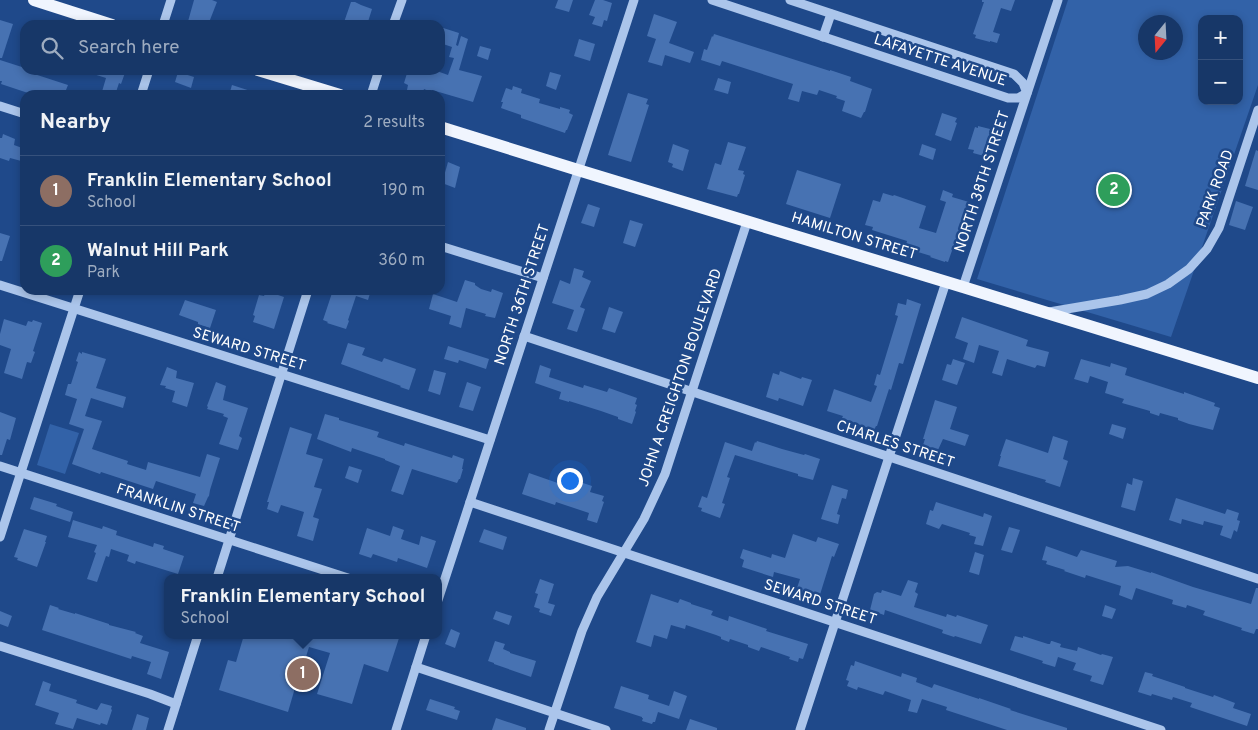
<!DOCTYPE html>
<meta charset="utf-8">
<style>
:root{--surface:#173768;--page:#203f6e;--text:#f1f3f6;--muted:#9eacc0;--line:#36517c;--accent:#e69b98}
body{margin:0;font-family:Overpass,sans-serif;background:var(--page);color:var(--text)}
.controls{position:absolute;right:15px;top:15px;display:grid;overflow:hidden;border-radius:10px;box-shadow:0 2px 8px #0003}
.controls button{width:45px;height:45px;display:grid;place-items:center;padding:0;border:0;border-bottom:1px solid var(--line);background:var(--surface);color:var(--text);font:25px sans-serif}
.compass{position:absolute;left:1138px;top:15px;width:45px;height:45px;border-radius:50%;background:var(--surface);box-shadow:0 2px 8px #0003;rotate:198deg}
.you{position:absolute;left:569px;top:480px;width:18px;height:18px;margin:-12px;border:4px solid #fff;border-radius:50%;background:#1a73e8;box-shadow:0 0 0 8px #1a73e833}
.badge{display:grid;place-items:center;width:32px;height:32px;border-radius:50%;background:var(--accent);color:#fff;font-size:16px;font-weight:700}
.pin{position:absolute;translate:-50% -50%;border:2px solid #fff;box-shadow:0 1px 5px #0006}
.popup{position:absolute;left:164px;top:574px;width:278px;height:65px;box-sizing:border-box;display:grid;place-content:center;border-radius:10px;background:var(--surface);filter:drop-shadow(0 1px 4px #0005);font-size:16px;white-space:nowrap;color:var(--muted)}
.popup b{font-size:19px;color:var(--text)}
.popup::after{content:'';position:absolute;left:50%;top:100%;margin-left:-10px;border:10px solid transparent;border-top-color:var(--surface)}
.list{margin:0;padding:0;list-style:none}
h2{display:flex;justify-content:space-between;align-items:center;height:65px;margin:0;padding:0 20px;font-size:21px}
h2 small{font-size:16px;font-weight:400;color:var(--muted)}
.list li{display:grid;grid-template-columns:32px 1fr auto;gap:15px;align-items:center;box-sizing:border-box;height:70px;padding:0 20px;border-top:1px solid var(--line)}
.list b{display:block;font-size:19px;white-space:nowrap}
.list p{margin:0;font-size:16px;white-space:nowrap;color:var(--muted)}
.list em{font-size:16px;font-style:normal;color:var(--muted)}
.icon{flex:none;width:28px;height:28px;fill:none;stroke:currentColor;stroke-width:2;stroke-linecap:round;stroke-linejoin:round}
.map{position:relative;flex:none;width:1258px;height:730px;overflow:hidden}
.search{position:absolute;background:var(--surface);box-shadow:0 2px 8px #0003;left:20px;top:20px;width:425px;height:55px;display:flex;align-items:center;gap:12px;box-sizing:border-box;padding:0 18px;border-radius:15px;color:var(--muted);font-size:19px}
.panel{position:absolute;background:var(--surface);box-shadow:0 2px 8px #0003;left:20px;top:90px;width:425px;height:205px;border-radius:15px}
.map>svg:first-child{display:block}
</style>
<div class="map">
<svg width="1258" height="730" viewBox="0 0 1258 730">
<rect width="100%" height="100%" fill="#1f498a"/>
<g fill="#3262a8" fill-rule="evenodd">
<path d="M1068,0h190v85l-87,252 -194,-58zM1202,19h37v82h-37zM1146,22h30v30h-30z"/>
<polygon points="50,424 79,433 65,474 37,465"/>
</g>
<g fill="#4772b2">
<polygon points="194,0 212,0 217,2 208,25 187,25"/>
<polygon points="558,0 573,0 569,12 555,8"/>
<polygon points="595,0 603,0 612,3 607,21 604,20 602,27 592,24 595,17 589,15"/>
<polygon points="982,0 1015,0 1011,11 1001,8 993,32 1000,34 997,43 990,41 990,42 975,38 976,35 973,34 984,2 982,2"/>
<polygon points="351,2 355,2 361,5 372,9 367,25 343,25"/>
<polygon points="654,14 677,22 669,43 694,52 690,63 665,55 662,66 648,62 656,39 647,36"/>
<polygon points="0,20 13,24 2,58 0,58"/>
<polygon points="440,27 459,33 456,45 458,46 461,36 468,39 459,70 482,76 473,102 432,90 431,92 424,89 422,95 407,90 408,85 404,83 408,70 434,70 448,75 454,58 449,57 452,47 440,43"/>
<polygon points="714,34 830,71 830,70 851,77 850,81 872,89 865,112 864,112 861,118 842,111 845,101 836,98 837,96 819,90 817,95 802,91 799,102 788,99 793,84 722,61 720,66 701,60 704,49 707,50 712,36 713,37"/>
<polygon points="579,39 595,44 590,61 574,56"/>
<polygon points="480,46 491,49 488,60 477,56"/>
<polygon points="0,60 25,68 25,71 68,85 64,95 34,95 1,84 2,81 0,81"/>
<polygon points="87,70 126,70 121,84 119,83 115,95 101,95 106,78 87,72"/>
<polygon points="178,72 194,77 191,88 175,82"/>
<polygon points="550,72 561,75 556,90 546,86"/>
<polygon points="718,78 731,82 728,94 714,90"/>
<polygon points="232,85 257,93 257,95 229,95"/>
<polygon points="513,86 522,89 521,93 540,99 539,103 560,109 560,107 570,110 569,113 573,115 567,130 566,130 565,133 521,118 521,115 501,108 503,102 501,102 506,88 512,90"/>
<polygon points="628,93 648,99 646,104 649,105 631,162 608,155"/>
<polygon points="942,113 957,118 955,122 957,123 951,141 935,135"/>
<polygon points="978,126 990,129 989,132 992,133 984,156 973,153 974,150 968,149 975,127 978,128"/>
<polygon points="3,134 15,139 14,145 25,149 25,162 10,158 9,161 0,158 0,138 2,138"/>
<polygon points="728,142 746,147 738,170 744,171 743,174 745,175 739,194 738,194 737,197 707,189 715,163 721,165"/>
<polygon points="673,144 689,150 683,171 672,167 673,164 668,162"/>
<polygon points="922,144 936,149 933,160 919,155"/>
<polygon points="1256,150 1258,151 1258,190 1245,186"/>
<polygon points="448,162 460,167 455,188 442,183"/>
<polygon points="797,170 841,184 830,218 786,204"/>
<polygon points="943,190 953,194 952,197 969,202 948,262 945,261 945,262 930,257 931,256 905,248 907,241 872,230 873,227 865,225 873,200 880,202 883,193 893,196 894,195 926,206 919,228 936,233 946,202 940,200"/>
<polygon points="1236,201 1253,207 1245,230 1229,225"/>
<polygon points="588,204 600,208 594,227 581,223"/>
<polygon points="630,220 643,224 635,247 623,243"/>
<polygon points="0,233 10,236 2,261 0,261"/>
<polygon points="574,268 584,271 582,277 591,281 580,307 585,309 577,332 567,329 574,310 552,303 560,280 570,284"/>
<polygon points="465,280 475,283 475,285 481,289 491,292 492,289 503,293 495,318 485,316 486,314 466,308 461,328 449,324 451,316 429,309 433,294 457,302"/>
<polygon points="333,290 371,290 368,300 356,296 348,320 349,321 346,329 327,323 328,322 323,320"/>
<polygon points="266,291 284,297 274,329 253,322 255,316 253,315 259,295 264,296"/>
<polygon points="907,299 921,304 903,364 899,363 891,390 889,389 877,426 876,426 874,430 842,418 843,416 827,411 834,389 871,402 877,386 874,385 877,374 880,375 898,316 895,315 898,303 906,305"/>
<polygon points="185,300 216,310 210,328 198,324 198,322 179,315"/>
<polygon points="609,307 623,312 615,333 602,329"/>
<polygon points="962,317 1028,340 1026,346 1049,352 1045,367 1037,365 1035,368 1007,359 1002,376 992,373 999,351 979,345 974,363 963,359 968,343 955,338"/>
<polygon points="4,319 26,326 28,321 32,322 33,320 42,323 33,351 35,352 31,363 27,362 22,379 4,373 11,349 0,345 0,334"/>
<polygon points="348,343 365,348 362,355 382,362 384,358 416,369 409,390 400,387 401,386 341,364"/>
<polygon points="448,346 489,359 486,369 459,360 458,363 444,359"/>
<polygon points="79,352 82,354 82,352 106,359 96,388 126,397 123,408 91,398 85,416 102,421 92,449 128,461 127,464 146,470 148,462 200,477 207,454 220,458 210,490 209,496 208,497 204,506 193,503 196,494 156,481 153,489 101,472 100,474 72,464 84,429 69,424 77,399 65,395 68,384 71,384 78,362 76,361"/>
<polygon points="953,359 965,363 957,385 942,380 947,364 951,365"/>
<polygon points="1081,359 1110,367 1111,363 1127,368 1125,375 1184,394 1184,392 1215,403 1214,406 1220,408 1213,430 1189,424 1178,420 1178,418 1160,413 1159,416 1150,413 1150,411 1122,403 1124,399 1105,393 1108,382 1090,376 1088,383 1074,379"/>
<polygon points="540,365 551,369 549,377 583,388 584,385 607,392 609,388 637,398 635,404 637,405 635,411 636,412 632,424 618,419 618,417 601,411 569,401 569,402 559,399 561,392 535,383"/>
<polygon points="167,367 177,371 176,378 194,383 187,407 172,402 175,391 165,388 166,386 160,385"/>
<polygon points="434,370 446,373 440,395 428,391"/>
<polygon points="780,371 801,379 802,377 812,380 803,406 779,398 778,401 766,397 773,373 779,375"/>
<polygon points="216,382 226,386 223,400 248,408 239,436 242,438 238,450 219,444 228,418 223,416 224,414 207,409 208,407 207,406"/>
<polygon points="467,382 481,387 473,411 459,407"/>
<polygon points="935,400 957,407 950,429 969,435 965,446 943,439 938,450 923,445 925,439 923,439"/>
<polygon points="0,412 16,418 10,440 7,439 2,455 0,455"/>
<polygon points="325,414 339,418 339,420 379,432 377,437 404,446 405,443 452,458 453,455 464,459 462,469 463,469 460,479 459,479 457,483 412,469 403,495 391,491 400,466 385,460 385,459 352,448 351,452 317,439"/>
<polygon points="1112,424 1126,428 1123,439 1109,434"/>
<polygon points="290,427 312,434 306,454 323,459 314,487 322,489 313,517 319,519 313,541 297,536 304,512 281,505 278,513 267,509 269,502 267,502"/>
<polygon points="1053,436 1068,441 1063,459 1068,461 1060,487 1045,482 1046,480 998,466 1001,456 1000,456 1006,439 1048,453"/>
<polygon points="757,441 782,449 804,455 805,454 820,459 813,480 798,476 798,474 735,455 727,477 730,478 722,503 725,504 720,518 701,511 702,508 698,507 702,496 707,498 725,442 752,451 755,442 756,443"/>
<polygon points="349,466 362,470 358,483 345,478"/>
<polygon points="529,473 572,488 574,480 592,486 590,492 604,496 602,501 604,502 597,523 587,520 589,513 556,502 555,505 522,494"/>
<polygon points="1133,478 1143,481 1135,511 1121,507 1127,483 1132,485"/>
<polygon points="832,485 848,490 846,499 842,498 837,514 840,515 838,524 821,519"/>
<polygon points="34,497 57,504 56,506 73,512 70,522 30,509"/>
<polygon points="1176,498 1225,514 1227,509 1239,513 1237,520 1240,521 1237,532 1234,530 1231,539 1220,535 1223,526 1204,521 1203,525 1182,519 1181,524 1169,520"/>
<polygon points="936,502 983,517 984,513 992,516 983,546 974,544 976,537 969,535 970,533 942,524 939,529 926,524 930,510 933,511"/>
<polygon points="73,520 102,529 103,526 117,531 116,535 153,547 154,543 164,546 163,549 184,556 178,574 136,561 135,564 127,561 129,555 111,549 109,557 106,556 97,582 87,579 96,553 94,552 97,545 68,537"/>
<polygon points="393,526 404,530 401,539 419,545 421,536 436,541 427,568 398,558 397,562 373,554 371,558 359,554 367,528 390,536"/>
<polygon points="1009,527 1020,530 1012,553 1001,550"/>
<polygon points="24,529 47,536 45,542 46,542 37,567 17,560 18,558 14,557"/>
<polygon points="484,529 507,537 503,550 479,542"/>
<polygon points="793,534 816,542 818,537 839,544 834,557 832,556 818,601 797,595 799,589 797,588 800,579 774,572 773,577 742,567 744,560 740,558 743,549 771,558 772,554 785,558"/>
<polygon points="1046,546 1077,557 1081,550 1117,561 1115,567 1128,566 1151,573 1151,572 1193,587 1251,604 1256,588 1258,588 1258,629 1256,629 1254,634 1241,630 1242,628 1203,615 1205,611 1187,605 1186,608 1172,604 1173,600 1136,588 1132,600 1119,595 1121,586 1086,575 1085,578 1064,571 1065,570 1046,564 1047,561 1042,560"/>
<polygon points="975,552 984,555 979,575 969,572"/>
<polygon points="540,579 554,584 548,603 555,605 551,616 539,612 540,609 534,607 538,594 535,593"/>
<polygon points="908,580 918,583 915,592 918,594 914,607 946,617 947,614 956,617 957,615 988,625 981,644 955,636 954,637 942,633 943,630 885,610 884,615 870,610 874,594 877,592 881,593 882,590 901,596"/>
<polygon points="651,594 678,603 680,599 691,603 691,604 713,611 711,615 728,621 729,616 767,629 766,631 808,644 803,659 799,658 798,662 789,659 790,657 761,647 759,651 748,647 748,645 730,639 729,642 721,639 721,637 716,635 686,625 685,629 671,625 667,639 654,635 651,647 636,642"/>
<polygon points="50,605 59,608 58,609 75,614 75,613 109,624 109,625 136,632 135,633 143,636 140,643 169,652 161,679 147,674 151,662 132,656 131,659 42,630"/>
<polygon points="1105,605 1116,609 1112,619 1102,616"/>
<polygon points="0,611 12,616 8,627 0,624"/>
<polygon points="496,611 512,616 509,625 493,619"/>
<polygon points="451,629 460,633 455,648 445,644"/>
<polygon points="244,635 400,635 388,672 364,664 352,704 317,694 330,653 309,647 305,660 298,658 291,679 297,681 288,712 219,690 228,660 236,662"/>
<polygon points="1015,636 1023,638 1023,636 1048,644 1050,644 1051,641 1052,641 1061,644 1060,647 1077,651 1078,647 1101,655 1102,654 1113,657 1103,685 1090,681 1092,676 1073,670 1076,663 1058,657 1055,667 1042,663 1043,661 1010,650"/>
<polygon points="495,641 505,644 503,649 510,652 510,653 536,661 531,677 494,664 494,663 488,661"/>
<polygon points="855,661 901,677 902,673 917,678 916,682 932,688 934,684 979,699 979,698 1011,709 1010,710 1067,728 1067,730 1007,730 946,710 947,707 922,699 917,713 908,711 911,700 885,691 883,695 858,687 857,690 847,686 849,681 846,680 851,665 854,666"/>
<polygon points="1145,672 1153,674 1152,676 1185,687 1185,688 1213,697 1214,695 1235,703 1233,708 1251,714 1247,726 1190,707 1192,703 1173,697 1172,700 1152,694 1151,696 1138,692"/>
<polygon points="43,681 51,684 49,691 77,700 76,703 97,710 101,703 112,706 111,709 112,710 107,725 101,723 100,725 77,718 73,729 55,724 59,713 35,705"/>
<polygon points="621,686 649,695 648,699 669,706 674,691 687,696 679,719 658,712 655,722 653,722 652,724 642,721 643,718 642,718 642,717 614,708"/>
<polygon points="430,699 455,707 454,709 460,711 457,720 426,710"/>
<polygon points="137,714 149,718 146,730 132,730"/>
<polygon points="496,718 526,728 526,730 492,730"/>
<polygon points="690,719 717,728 717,730 686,730"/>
</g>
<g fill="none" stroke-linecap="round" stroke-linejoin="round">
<g stroke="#abc5eb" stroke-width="9">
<polyline points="712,0 1008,98 1018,98 1027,93 1023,83 1014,74 790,0"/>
<polyline points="163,25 171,0"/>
<polyline points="393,25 402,0"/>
<polyline points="823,37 831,14"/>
<polyline points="141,95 149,70"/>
<polyline points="371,95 379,70"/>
<polyline points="0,106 25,114"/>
<polyline points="440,246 543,278"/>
<polyline points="0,285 490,440"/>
<polyline points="963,287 1058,0"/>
<polyline points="1049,312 1120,300 1147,294 1168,284 1189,269 1207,249 1219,228 1258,110"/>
<polyline points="524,336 1258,579"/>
<polyline points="0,466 348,578"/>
<polyline points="470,502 1161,730"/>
<polyline points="0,537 80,290"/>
<polyline points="217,578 308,290"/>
<polyline points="438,600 634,0"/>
<polyline points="0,646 150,694 176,704"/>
<polyline points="416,667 606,730"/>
<polyline points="168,730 198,635"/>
<polyline points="396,730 426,635"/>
<polyline points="549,730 582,631 597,597 644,519 665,474 747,222"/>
<polyline points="800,730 946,282"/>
</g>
<g stroke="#f0f5fe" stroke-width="12">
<polyline points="34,0 112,25"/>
<polyline points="258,70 340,95"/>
<polyline points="440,127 578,170 963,287 1258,378"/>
</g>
</g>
<g text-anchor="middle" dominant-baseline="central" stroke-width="5" stroke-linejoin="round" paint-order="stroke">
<g font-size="15" fill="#fff" stroke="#1f498a">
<text transform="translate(940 61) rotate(18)">LAFAYETTE AVENUE</text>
<text transform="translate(983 182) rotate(-72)">NORTH 38TH STREET</text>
<text transform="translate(1216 189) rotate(-70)">PARK ROAD</text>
<text transform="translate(854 237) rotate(17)">HAMILTON STREET</text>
<text transform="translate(523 295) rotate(-72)">NORTH 36TH STREET</text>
<text transform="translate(249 350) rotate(17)">SEWARD STREET</text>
<text transform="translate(681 378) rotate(-71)">JOHN A CREIGHTON BOULEVARD</text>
<text transform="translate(895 445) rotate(18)">CHARLES STREET</text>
<text transform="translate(178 509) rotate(18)">FRANKLIN STREET</text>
<text transform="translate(820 603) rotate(18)">SEWARD STREET</text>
</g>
</g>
</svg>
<div class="controls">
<button>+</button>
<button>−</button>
</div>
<svg class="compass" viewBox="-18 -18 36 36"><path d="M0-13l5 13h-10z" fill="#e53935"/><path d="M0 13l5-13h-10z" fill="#9eacc0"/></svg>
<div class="you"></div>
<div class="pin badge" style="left:303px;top:674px;background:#8d6e63">1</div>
<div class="popup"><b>Franklin Elementary School</b>School</div>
<div class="pin badge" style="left:1114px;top:190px;background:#2e9e5b">2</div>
<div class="search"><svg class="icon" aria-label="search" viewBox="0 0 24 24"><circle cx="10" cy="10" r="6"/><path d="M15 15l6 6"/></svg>Search here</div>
<section class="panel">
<h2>Nearby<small>2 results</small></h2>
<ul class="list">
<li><span class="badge" style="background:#8d6e63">1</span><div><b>Franklin Elementary School</b><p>School</p></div><em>190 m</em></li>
<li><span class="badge" style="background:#2e9e5b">2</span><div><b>Walnut Hill Park</b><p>Park</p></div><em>360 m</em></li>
</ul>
</section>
</div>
